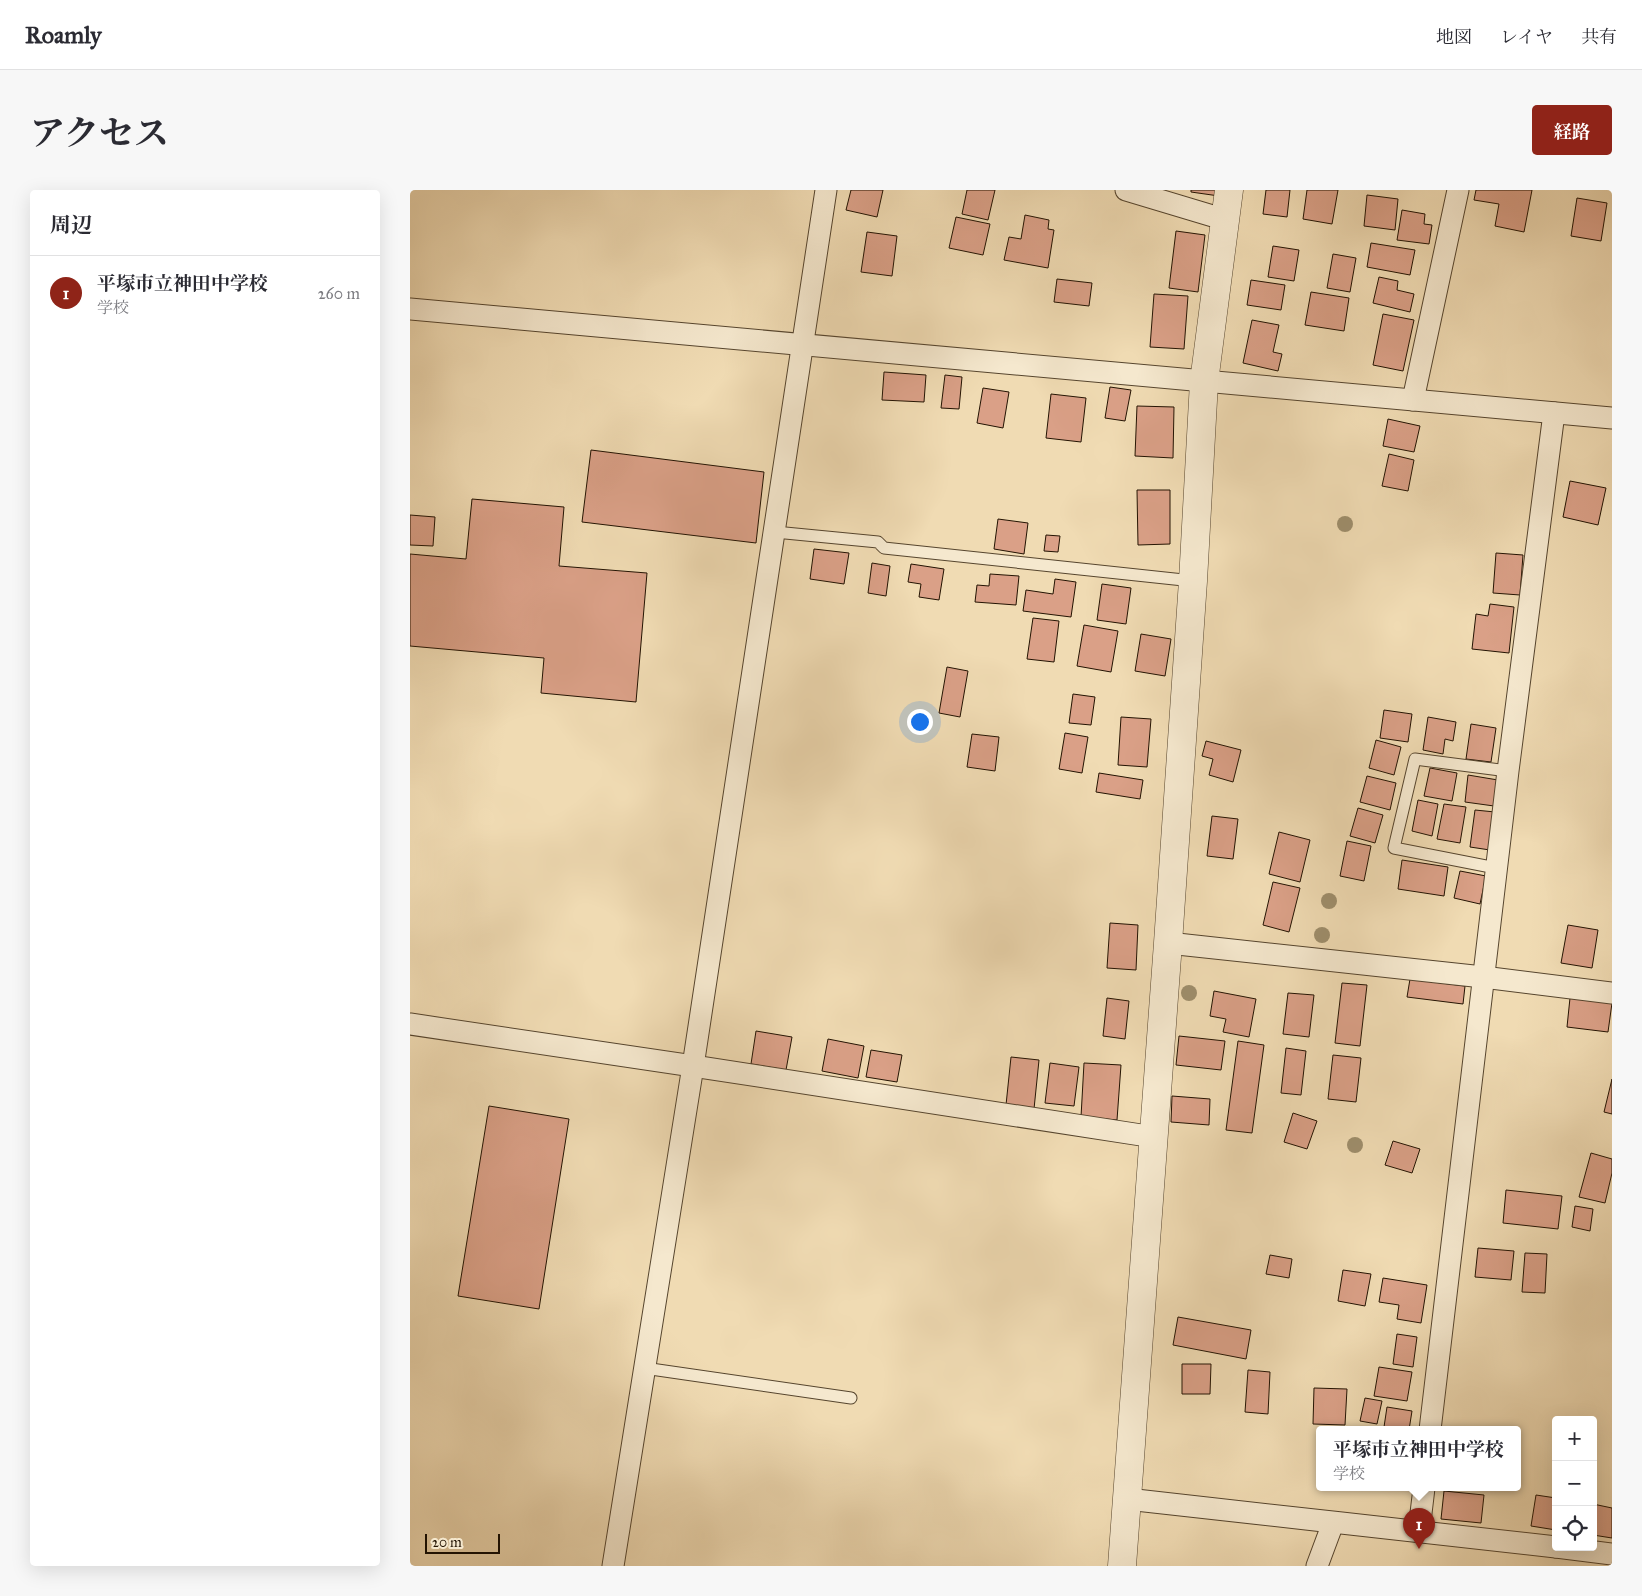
<!DOCTYPE html>
<html lang="ja">
<meta charset="utf-8">
<style>
:root{--surface:#fff;--page:#f7f7f7;--text:#2b2b33;--muted:#7c7c81;--line:#e1e1e2;--accent:#8f2418}
body{margin:0;font-family:"IM FELL Great Primer","Noto Serif JP",serif;background:var(--page);color:var(--text)}
.controls{position:absolute;right:15px;bottom:15px;display:grid;overflow:hidden;border-radius:5px;box-shadow:0 5px 20px #0002}
.controls button{width:45px;height:45px;display:grid;place-items:center;padding:0;border:0;border-bottom:1px solid var(--line);background:var(--surface);color:var(--text);font:25px sans-serif}
.scale{position:absolute;left:15px;bottom:12px;width:75px;box-sizing:border-box;padding-left:5px;border:2px solid #231302;border-top:0;font-size:14px;line-height:18px;white-space:nowrap;color:#231302;-webkit-text-stroke:4px #f5e8ce;paint-order:stroke}
.you{position:absolute;left:509px;top:531px;width:18px;height:18px;margin:-12px;border:4px solid #fff;border-radius:50%;background:#1a73e8;box-shadow:0 0 0 8px #1a73e833}
.badge{display:grid;place-items:center;width:32px;height:32px;border-radius:50%;background:var(--accent);color:#fff;font-size:16px;font-weight:700}
.pin{position:absolute;translate:-50% -41px;filter:drop-shadow(0 1px 2px #0008)}
.pin::after{content:'';position:absolute;top:26px;width:18px;height:15px;background:inherit;clip-path:polygon(0 0,100% 0,50% 100%)}
.popup{position:absolute;left:906px;top:1236px;width:205px;height:65px;box-sizing:border-box;display:grid;place-content:center;border-radius:5px;background:var(--surface);filter:drop-shadow(0 1px 4px #0005);font-size:16px;white-space:nowrap;color:var(--muted)}
.popup b{font-size:19px;color:var(--text)}
.popup::after{content:'';position:absolute;left:50%;top:100%;margin-left:-10px;border:10px solid transparent;border-top-color:var(--surface)}
.list{margin:0;padding:0;list-style:none}
h2{display:flex;justify-content:space-between;align-items:center;height:65px;margin:0;padding:0 20px;font-size:21px}
h2 small{font-size:16px;font-weight:400;color:var(--muted)}
.list li{display:grid;grid-template-columns:32px 1fr auto;gap:15px;align-items:center;box-sizing:border-box;height:75px;padding:0 20px;border-top:1px solid var(--line)}
.list b{display:block;font-size:19px;white-space:nowrap}
.list p{margin:0;font-size:16px;white-space:nowrap;color:var(--muted)}
.list em{font-size:16px;font-style:normal;color:var(--muted)}
.icon{flex:none;width:28px;height:28px;fill:none;stroke:currentColor;stroke-width:2;stroke-linecap:round;stroke-linejoin:round}
.map{position:relative;flex:none;width:1202px;height:1376px;overflow:hidden;border-radius:5px}
header{display:flex;align-items:center;gap:30px;box-sizing:border-box;height:70px;padding:0 25px;background:var(--surface);border-bottom:1px solid var(--line)}
header strong{font-size:24px}
nav{display:flex;gap:28px;margin-inline-start:auto;font-size:18px}
.intro{display:flex;align-items:center;justify-content:space-between;box-sizing:border-box;height:120px;padding:0 30px}
h1{margin:0;font-size:35px}
.button{padding:12px 22px;border-radius:5px;background:var(--accent);color:#fff;font-size:18px;font-weight:700}
main{display:flex;gap:30px;padding:0 30px}
aside{flex:1;background:var(--surface);border-radius:5px;box-shadow:0 5px 20px #0002}
.map>svg:first-child{display:block}
</style>
<header>
<strong>Roamly</strong>
<nav><a>地図</a><a>レイヤ</a><a>共有</a></nav>
</header>
<div class="intro"><h1>アクセス</h1><a class="button">経路</a></div>
<main>
<aside>
<h2>周辺<small></small></h2>
<ul class="list">
<li><span class="badge">1</span><div><b>平塚市立神田中学校</b><p>学校</p></div><em>260 m</em></li>
</ul>
</aside>
<div class="map">
<svg width="1202" height="1376" viewBox="0 0 1202 1376">
<rect width="100%" height="100%" fill="#f0dbb3"/>
<filter id="stains"><feTurbulence type="fractalNoise" baseFrequency=".004" numOctaves="4"/><feColorMatrix values="0 0 0 0 .2 0 0 0 0 .09 0 0 0 0 .02 0 0 0 .5 -.17"/></filter>
<radialGradient id="worn" r=".72"><stop offset=".6" stop-color="#630" stop-opacity="0"/><stop offset="1" stop-color="#630" stop-opacity=".3"/></radialGradient>
<g fill="#daa087" stroke="#231302">
<polygon points="441,0 473,0 467,27 436,20"/>
<polygon points="557,0 585,0 578,30 552,24"/>
<polygon points="781,0 810,0 809,6 781,2"/>
<polygon points="856,0 880,0 877,27 853,24"/>
<polygon points="897,0 928,0 922,34 893,29"/>
<polygon points="1066,0 1122,0 1114,42 1085,36 1089,14 1064,10"/>
<polygon points="957,5 988,9 985,40 954,36"/>
<polygon points="1167,8 1197,13 1191,51 1161,46"/>
<polygon points="992,20 1015,24 1014,34 1022,35 1019,54 987,50"/>
<polygon points="615,25 639,30 638,39 644,40 638,78 594,70 599,47 611,49"/>
<polygon points="546,27 580,34 573,65 539,58"/>
<polygon points="766,41 795,45 788,102 759,98"/>
<polygon points="457,42 487,46 482,86 451,82"/>
<polygon points="961,53 1005,60 1000,85 957,77"/>
<polygon points="863,56 889,60 884,91 858,87"/>
<polygon points="923,64 946,68 940,102 917,98"/>
<polygon points="969,87 988,91 987,100 1004,104 1000,122 963,113"/>
<polygon points="647,89 682,93 679,116 644,112"/>
<polygon points="841,90 875,95 871,120 837,115"/>
<polygon points="901,102 939,108 934,141 895,135"/>
<polygon points="744,104 778,106 774,159 740,157"/>
<polygon points="973,124 1004,130 993,181 963,175"/>
<polygon points="842,130 869,135 863,162 872,164 868,181 833,173"/>
<polygon points="474,182 516,185 514,212 472,210"/>
<polygon points="535,185 552,187 549,219 531,218"/>
<polygon points="700,197 721,200 715,231 695,228"/>
<polygon points="573,198 599,202 593,238 567,233"/>
<polygon points="641,204 676,208 671,252 636,248"/>
<polygon points="727,216 764,217 763,268 725,266"/>
<polygon points="978,229 1010,236 1004,262 973,256"/>
<polygon points="181,260 354,282 346,353 172,332"/>
<polygon points="979,264 1004,270 998,301 972,296"/>
<polygon points="1160,291 1196,298 1188,335 1153,327"/>
<polygon points="727,300 760,300 760,354 728,355"/>
<polygon points="62,309 154,317 149,376 237,383 226,512 131,503 134,468 0,456 0,364 56,369"/>
<polygon points="0,325 25,327 23,356 0,355"/>
<polygon points="588,329 618,333 614,364 584,359"/>
<polygon points="636,345 650,346 648,362 634,361"/>
<polygon points="404,359 439,363 434,394 400,389"/>
<polygon points="1086,363 1113,365 1110,405 1083,403"/>
<polygon points="462,373 480,376 476,406 458,403"/>
<polygon points="501,374 534,379 529,410 509,407 511,394 498,392"/>
<polygon points="580,384 609,386 606,415 565,412 567,395 579,396"/>
<polygon points="645,389 666,392 661,427 613,421 616,400 643,404"/>
<polygon points="692,394 721,398 716,434 687,430"/>
<polygon points="1080,414 1104,417 1099,463 1062,459 1066,424 1078,426"/>
<polygon points="623,428 649,431 644,472 617,469"/>
<polygon points="674,435 708,441 701,482 667,476"/>
<polygon points="731,444 761,449 755,486 725,481"/>
<polygon points="537,477 558,481 550,527 529,523"/>
<polygon points="663,504 685,507 681,535 659,533"/>
<polygon points="974,520 1002,524 998,552 970,548"/>
<polygon points="711,527 741,529 737,577 708,575"/>
<polygon points="1018,527 1046,532 1043,551 1035,549 1033,564 1013,560"/>
<polygon points="1061,534 1086,538 1081,572 1056,569"/>
<polygon points="655,543 678,547 672,583 649,579"/>
<polygon points="562,544 589,547 585,581 557,577"/>
<polygon points="966,550 991,557 984,585 959,578"/>
<polygon points="796,551 831,560 823,592 799,585 803,569 792,566"/>
<polygon points="1020,578 1047,583 1042,611 1014,606"/>
<polygon points="689,583 733,590 730,609 686,602"/>
<polygon points="1058,585 1088,590 1084,616 1055,612"/>
<polygon points="957,586 986,593 980,620 950,612"/>
<polygon points="1008,610 1028,614 1022,646 1002,641"/>
<polygon points="1034,614 1056,617 1050,653 1027,649"/>
<polygon points="948,618 973,625 965,653 940,646"/>
<polygon points="1065,620 1085,622 1080,660 1060,657"/>
<polygon points="802,626 828,629 823,669 797,666"/>
<polygon points="869,642 900,650 890,692 859,684"/>
<polygon points="937,651 961,656 954,691 930,686"/>
<polygon points="992,670 1038,677 1034,706 988,699"/>
<polygon points="1050,681 1076,686 1070,714 1044,708"/>
<polygon points="863,692 890,698 879,742 853,735"/>
<polygon points="700,733 728,735 726,780 697,778"/>
<polygon points="1158,735 1188,740 1182,778 1151,773"/>
<polygon points="1000,789 1055,796 1053,814 997,807"/>
<polygon points="932,793 957,795 950,856 925,853"/>
<polygon points="804,801 846,809 839,847 813,842 816,829 800,826"/>
<polygon points="878,803 904,805 899,847 873,844"/>
<polygon points="697,808 719,811 715,849 693,846"/>
<polygon points="1160,808 1202,813 1198,842 1157,837"/>
<polygon points="346,841 382,847 376,880 341,874"/>
<polygon points="769,846 815,851 811,880 766,875"/>
<polygon points="418,849 454,856 448,888 412,881"/>
<polygon points="828,851 854,855 842,943 816,940"/>
<polygon points="876,858 896,861 891,905 871,903"/>
<polygon points="461,860 492,865 487,892 456,887"/>
<polygon points="923,865 951,868 946,912 918,909"/>
<polygon points="601,867 629,870 624,919 596,915"/>
<polygon points="640,873 669,877 664,916 635,913"/>
<polygon points="674,873 711,875 707,930 671,927"/>
<polygon points="1202,889 1202,924 1194,922"/>
<polygon points="762,906 800,909 799,935 761,932"/>
<polygon points="79,916 159,929 129,1119 48,1106"/>
<polygon points="883,923 907,931 897,959 874,952"/>
<polygon points="983,951 1010,959 1002,983 975,975"/>
<polygon points="1181,963 1202,969 1202,983 1195,1013 1169,1007"/>
<polygon points="1096,1000 1152,1006 1148,1039 1093,1033"/>
<polygon points="1165,1016 1183,1019 1180,1041 1162,1037"/>
<polygon points="1068,1058 1104,1061 1101,1090 1065,1087"/>
<polygon points="1115,1063 1137,1064 1135,1103 1112,1102"/>
<polygon points="860,1065 882,1069 879,1088 856,1084"/>
<polygon points="933,1080 961,1084 955,1116 928,1111"/>
<polygon points="973,1088 1017,1095 1011,1133 987,1129 989,1115 969,1112"/>
<polygon points="768,1127 841,1140 836,1169 763,1155"/>
<polygon points="987,1144 1007,1147 1003,1177 983,1174"/>
<polygon points="772,1174 801,1174 800,1204 772,1204"/>
<polygon points="969,1177 1002,1182 997,1211 964,1206"/>
<polygon points="838,1180 860,1182 858,1224 835,1222"/>
<polygon points="904,1198 937,1199 935,1235 903,1234"/>
<polygon points="955,1208 972,1211 967,1234 950,1231"/>
<polygon points="977,1217 1002,1221 999,1240 974,1237"/>
<polygon points="1034,1301 1074,1305 1071,1333 1031,1329"/>
<polygon points="1126,1305 1146,1308 1146,1340 1121,1336"/>
<polygon points="1183,1314 1202,1318 1202,1348 1183,1345"/>
</g>
<g fill="none" stroke-linecap="round" stroke-linejoin="round">
<defs>
<g id="service">
<polyline points="365,342 468,352 474,358 783,391"/>
<polyline points="1086,678 984,658 1005,569 1098,581"/>
<polyline points="234,1178 441,1208"/>
</g>
<g id="minor">
<polyline points="716,0 816,30"/>
<polyline points="0,119 1202,228"/>
<polyline points="1003,210 1048,0"/>
<polyline points="758,753 1073,787 1202,803"/>
<polyline points="0,834 283,876 744,947"/>
<polyline points="1020,1240 1098,581 1144,223"/>
<path d="M717,1309c143,17 286,31 429,48"/>
<polyline points="1009,1340 1014,1298"/>
<polyline points="1146,1357 1202,1364"/>
<polyline points="203,1376 283,876 416,0"/>
<polyline points="907,1376 923,1333"/>
</g>
<polyline id="tertiary" points="712,1376 758,753 783,391 794,192 819,0"/>
</defs>
<use href="#service" stroke="#56452e" stroke-width="13"/>
<use href="#minor" stroke="#56452e" stroke-width="23"/>
<use href="#tertiary" stroke="#56452e" stroke-width="29"/>
<use href="#service" stroke="#f5e8ce" stroke-width="11"/>
<use href="#minor" stroke="#f5e8ce" stroke-width="21"/>
<use href="#tertiary" stroke="#f5e8ce" stroke-width="28"/>
</g>
<g fill="#9e8e6c">
<circle cx="935" cy="334" r="8"/>
<circle cx="919" cy="711" r="8"/>
<circle cx="912" cy="745" r="8"/>
<circle cx="779" cy="803" r="8"/>
<circle cx="945" cy="955" r="8"/>
</g>
<rect width="100%" height="100%" filter="url(#stains)"/>
<rect width="100%" height="100%" fill="url(#worn)"/>
</svg>
<div class="controls">
<button>+</button>
<button>−</button>
<button><svg class="icon" aria-label="locate" viewBox="0 0 24 24"><circle cx="12" cy="12" r="6"/><path d="M12 2v4M12 18v4M2 12h4M18 12h4"/></svg></button>
</div>
<div class="scale">20 m</div>
<div class="you"></div>
<div class="pin badge" style="left:1009px;top:1359px">1</div>
<div class="popup"><b>平塚市立神田中学校</b>学校</div>
</div>
</main>
